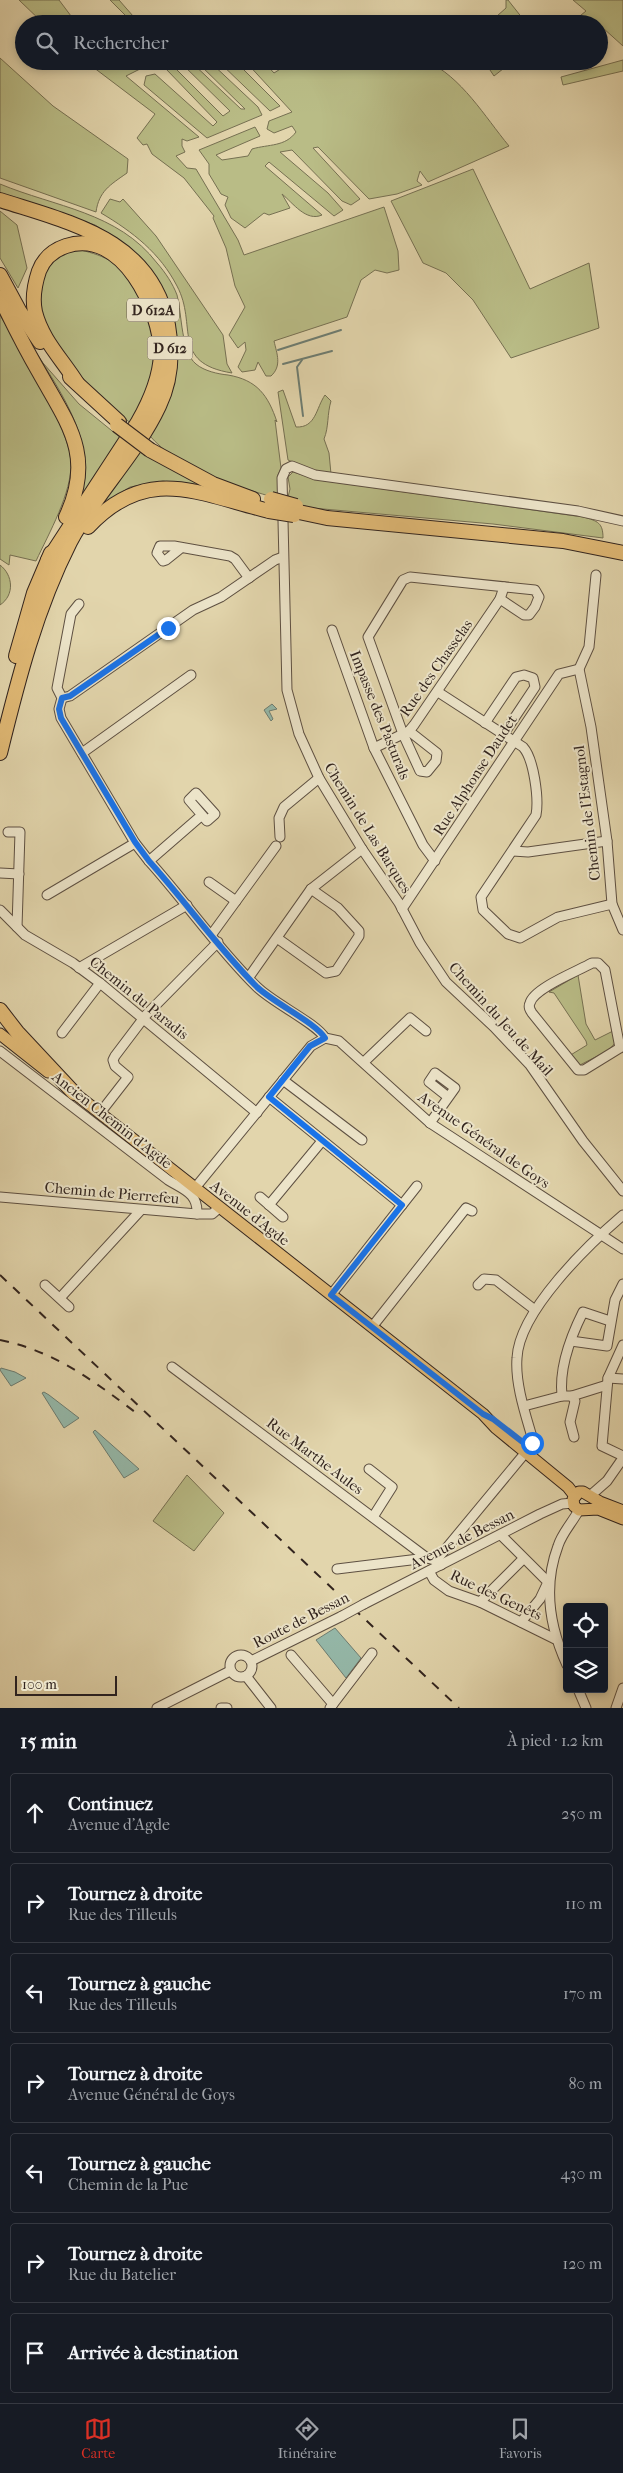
<!DOCTYPE html>
<html lang="fr">
<meta charset="utf-8">
<style>
:root{--surface:#171b24;--page:#242831;--text:#f1f3f6;--muted:#9ea1a6;--line:#363941;--accent:#d93025}
body{margin:0;font-family:"IM FELL French Canon",serif;background:var(--page);color:var(--text)}
.controls{position:absolute;right:15px;bottom:15px;display:grid;overflow:hidden;border-radius:5px;box-shadow:0 2px 8px #0003}
.controls button{width:45px;height:45px;display:grid;place-items:center;padding:0;border:0;border-bottom:1px solid var(--line);background:var(--surface);color:var(--text);font:25px sans-serif}
.scale{position:absolute;left:15px;bottom:12px;width:102px;box-sizing:border-box;padding-left:5px;border:2px solid #32241e;border-top:0;font-size:14px;line-height:18px;white-space:nowrap;color:#32241e;-webkit-text-stroke:4px #ece4c9;paint-order:stroke}
.stop{position:absolute;width:15px;height:15px;margin:-11px;border:4px solid #1a73e8;border-radius:50%;background:#fff}
.stop.end{background:#1a73e8;border-color:#fff;box-shadow:0 1px 5px #0008}
.list{margin:0;padding:0;list-style:none}
h2{display:flex;justify-content:space-between;align-items:center;height:65px;margin:0;padding:0 20px;font-size:21px}
h2 small{font-size:16px;font-weight:400;color:var(--muted)}
.list li{display:grid;grid-template-columns:32px 1fr auto;gap:15px;align-items:center;box-sizing:border-box;height:80px;margin:0 10px 10px;padding:0 10px;border:1px solid var(--line);border-radius:5px}
.list b{display:block;font-size:19px;white-space:nowrap}
.list p{margin:0;font-size:16px;white-space:nowrap;color:var(--muted)}
.list em{font-size:16px;font-style:normal;color:var(--muted)}
.icon{flex:none;width:28px;height:28px;fill:none;stroke:currentColor;stroke-width:2;stroke-linecap:round;stroke-linejoin:round}
.map{position:relative;flex:none;width:623px;height:1708px;overflow:hidden}
.search{position:absolute;background:var(--surface);box-shadow:0 2px 8px #0003;left:15px;right:15px;top:15px;height:55px;display:flex;align-items:center;gap:12px;box-sizing:border-box;padding:0 18px;border-radius:28px;color:var(--muted);font-size:19px}
.sheet{height:695px;background:var(--surface)}
nav{display:flex;justify-content:space-around;align-items:center;box-sizing:border-box;height:70px;border-top:1px solid var(--line);background:var(--surface);font-size:14px;color:var(--muted)}
nav a{display:grid;justify-items:center;gap:2px}
nav .on{color:var(--accent)}
.map>svg:first-child{display:block}
</style>
<div class="map">
<svg width="623" height="1708" viewBox="0 0 623 1708">
<rect width="100%" height="100%" fill="#e2d5ac"/>
<filter id="stains"><feTurbulence type="fractalNoise" baseFrequency=".004" numOctaves="4"/><feColorMatrix values="0 0 0 0 .2 0 0 0 0 .09 0 0 0 0 .02 0 0 0 .5 -.17"/></filter>
<radialGradient id="worn" r=".72"><stop offset=".6" stop-color="#630" stop-opacity="0"/><stop offset="1" stop-color="#630" stop-opacity=".3"/></radialGradient>
<g fill="#b9bc86" stroke="#767052">
<polygon points="19,0 59,0 77,24 44,24"/>
<polygon points="110,0 119,0 140,24 134,24"/>
<polygon points="506,0 508,0 527,24 488,24 506,8"/>
<polygon points="573,0 623,0 623,46 593,19 584,24 570,24 586,11"/>
<path d="M0,58l53,48 75,53 -1,14c-17,12 -28,18 -31,39l-96,-34z"/>
<polygon points="623,60 623,71 563,85 561,77"/>
<path d="M85,61h71l-30,15 73,61 -12,4 -5,-2v7l3,6 -9,4 11,12 9,1 42,71 6,15 140,-48 14,44 1,19 -12,3 -12,-3 -14,10 -14,37 -73,24c3,13 8,25 -3,35h-5l-8,-14 -3,8 -13,2 -4,-5 8,-17 -1,-8 -7,6 -9,-13 16,-28 -10,-21 -9,-38 -13,-30 1,-2 -30,-38 -32,-24 -5,-10 -4,1 -6,-7 18,-24z"/>
<polygon points="179,61 190,61 241,109 245,109 196,61 209,61 258,107 262,115 207,138 144,85 146,76 155,74 213,126 217,122 166,69 173,66 223,116 230,111"/>
<polygon points="218,61 235,61 280,106 270,111"/>
<path d="M245,61h18l11,12 19,-12h89l7,8c10,-5 25,-12 37,-8 35,15 59,56 83,85l-81,36 -8,-11 -3,10 5,4 -25,9 -28,5 -51,-52 -5,1 47,51 -9,6 -9,-4 -50,-51 -12,2 48,41 15,17 -9,6 -65,-54 -4,4 57,49c-16,7 -29,-12 -40,-21l8,14 -21,7 -5,-2 -19,15 -14,-10 -6,-13 3,-8 -7,-3 -12,-20v-10l-10,-14 56,-23 5,9 -44,19 6,5 26,-4 4,-7c17,-5 33,-2 44,-17l-4,-6 -18,7 -7,-4 2,-8 23,-9z"/>
<polygon points="484,61 513,61 494,76"/>
<polygon points="473,169 530,289 589,263 599,328 511,358 473,300 446,273 423,263 391,201"/>
<path d="M0,184c55,23 118,28 157,79 8,9 16,21 20,32 5,19 4,57 19,69 8,7 22,10 32,11 29,5 40,20 49,47l-2,-2 6,48 -3,7 1,24c-43,-13 -99,-28 -130,-64l25,-61 -41,-121 -17,-15 -21,-13 -95,-32z"/>
<path d="M110,199l10,3 3,-3 33,37 67,99 4,29 5,9c-62,-10 -34,-48 -55,-87 -17,-33 -44,-54 -76,-73z"/>
<polygon points="0,211 17,225 27,268 18,288 0,258"/>
<path d="M81,250c11,3 23,6 32,13 38,29 49,86 34,130 -3,11 -10,21 -15,31l-32,-24 -19,-20 -39,-60 -3,-25 6,-25 7,-10 11,-7z"/>
<path d="M0,315c18,32 70,113 71,147 1,31 -22,71 -35,99l-26,-6 -1,10 -9,-6z"/>
<path d="M20,328l23,35 36,41 43,35 -42,60c2,-11 6,-23 5,-34 -1,-47 -41,-98 -65,-137z"/>
<path d="M283,390l13,37c20,1 20,-19 29,-32l6,6c-4,13 -2,26 -7,38l5,14 2,21 -17,-2 -26,-12 -10,-68z"/>
<polygon points="138,451 212,491 163,481 130,487 96,509"/>
<path d="M293,472l26,8 264,37c15,4 20,6 20,21l-110,-14 -181,-16 -25,-7 3,-12 -2,-12z"/>
<path d="M0,565c13,10 15,30 0,40z"/>
<polygon points="578,975 586,1024 595,1040 613,1031 615,1043 609,1050 580,1065 576,1065 569,1056 587,1045 586,1041 554,993 549,992"/>
<polygon points="187,1475 224,1513 194,1551 153,1521"/>
</g>
<g fill="#95b9aa" stroke="#6d7d72">
<polygon points="272,704 277,709 269,711 273,719 271,721 264,710"/>
<polygon points="1,1368 15,1372 26,1378 11,1386 0,1370"/>
<polygon points="44,1392 49,1395 79,1418 64,1428 42,1393"/>
<polygon points="95,1430 139,1469 124,1478 93,1432"/>
<polygon points="335,1628 361,1658 346,1678 316,1640"/>
</g>
<g fill="none" stroke-linecap="round" stroke-linejoin="round">
<g stroke="#6d7d72" stroke-width="2">
<polyline points="278,350 341,330"/>
<polyline points="302,360 297,367 303,416"/>
<polyline points="283,364 332,351"/>
</g>
<defs>
<g id="minor">
<polyline points="623,521 578,511 315,475 292,466 286,469 282,478 287,690 299,734 319,778 362,849 399,903 420,943 446,982 494,1027 530,1065 583,1141 623,1191"/>
<polyline points="181,548 166,560 163,561 157,553 160,546 174,546 230,556 235,559 249,578"/>
<polyline points="596,575 589,647 579,669 591,727 607,841 612,904 623,930"/>
<path d="M79,604l-8,10 -14,74 5,10 -3,11 2,9 74,125 14,18c37,41 69,88 108,126 16,16 59,36 68,51"/>
<polyline points="332,630 374,748 423,845 435,861"/>
<path d="M438,692l85,55c11,12 16,52 13,68l-55,82 2,13 25,24 12,4 38,-21 54,-13"/>
<polyline points="62,698 70,696 193,610 221,597 275,560 283,557"/>
<polyline points="485,723 516,677 524,675 533,678 535,687 503,735"/>
<polyline points="409,731 437,753 436,761 427,772 420,771 403,734 368,637 403,580 410,577 535,590 539,597 535,607 529,615 524,615 500,599"/>
<polyline points="374,748 409,731 414,725 500,599 504,587"/>
<polyline points="82,753 191,675"/>
<polyline points="8,832 20,832 17,927"/>
<polyline points="280,837 279,818 284,807 319,778"/>
<polyline points="513,851 528,852 607,841"/>
<polyline points="149,861 202,815 207,821 215,814 196,793 189,800 202,815"/>
<polyline points="0,873 19,874"/>
<polyline points="209,882 236,901"/>
<polyline points="47,895 135,843"/>
<polyline points="402,909 559,674 579,669"/>
<polyline points="0,910 25,935 73,963 100,983 257,1113"/>
<polyline points="212,934 276,846"/>
<polyline points="277,938 326,973 336,971 359,936 359,931 338,908 311,889"/>
<polyline points="79,968 187,905"/>
<polyline points="249,977 311,889 362,849"/>
<polyline points="62,1033 100,983"/>
<path d="M620,1048l-15,-78 -7,-7h-6c-14,8 -58,25 -62,40 -2,4 0,7 2,10l46,57h6l39,-24"/>
<path d="M0,1051l168,129c16,10 30,13 29,34"/>
<polyline points="364,1062 410,1018 426,1031"/>
<polyline points="283,1080 362,1140"/>
<polyline points="269,1097 402,1205 331,1295"/>
<polyline points="100,1113 128,1077 115,1066 113,1060 115,1056 146,1015 218,942"/>
<polyline points="430,1123 455,1088 435,1073 429,1082 448,1097"/>
<polyline points="195,1188 311,1046 325,1038 339,1041 430,1123 623,1249"/>
<polyline points="0,1197 197,1214 212,1214 219,1208"/>
<polyline points="260,1197 283,1217"/>
<polyline points="269,1205 322,1141"/>
<polyline points="402,1205 417,1186"/>
<polyline points="45,1285 69,1307"/>
<polyline points="478,1285 484,1279 496,1280 535,1310"/>
<polyline points="60,1298 140,1211"/>
<polyline points="372,1327 466,1208 472,1211"/>
<polyline points="571,1341 607,1346 615,1300 623,1284"/>
<polyline points="623,1345 608,1378 602,1446 623,1456"/>
<polyline points="172,1367 427,1558 438,1561 441,1565"/>
<polyline points="608,1378 623,1379"/>
<path d="M607,1385l-35,11h-10c-3,-27 9,-60 21,-84l27,9"/>
<polyline points="572,1396 575,1401 570,1422 574,1437"/>
<polyline points="524,1406 562,1396"/>
<path d="M529,1447l3,-4v-6c-7,-24 -17,-54 -15,-79 2,-47 72,-114 106,-143"/>
<polyline points="369,1469 392,1487 373,1517"/>
<polyline points="591,1495 607,1481 623,1458"/>
<polyline points="501,1535 548,1582 540,1599 521,1622"/>
<polyline points="438,1561 439,1557 526,1452"/>
<polyline points="337,1569 427,1558"/>
<polyline points="429,1571 434,1580 449,1591 480,1602 555,1639"/>
<polyline points="480,1602 523,1559"/>
<polyline points="364,1604 540,1514 562,1504 573,1503"/>
<circle cx="241" cy="1666" r="11"/>
<polyline points="291,1655 333,1704"/>
<polyline points="251,1661 342,1616"/>
<path d="M567,1665c-17,-37 -24,-79 -9,-119 4,-13 14,-23 21,-36"/>
<polyline points="246,1676 271,1708"/>
<polyline points="578,1689 586,1708"/>
<polyline points="157,1708 230,1671"/>
<polyline points="221,1708 227,1708"/>
<polyline points="330,1708 372,1653"/>
<polyline points="616,1708 623,1688"/>
</g>
<g id="major">
<polyline points="0,1034 48,1072"/>
<polyline points="68,1088 483,1414 496,1428 568,1487 575,1496"/>
<polyline points="623,1511 600,1502 583,1492 579,1492 573,1499 574,1506 579,1510 598,1509 623,1519"/>
</g>
<g id="highway">
<path d="M0,200c71,23 151,39 168,125 5,28 3,56 -9,81 -23,49 -64,88 -89,136 -34,67 -52,138 -70,211"/>
<polyline points="0,275 20,312 40,342"/>
<path d="M0,297c12,25 25,51 39,75 29,52 56,84 27,145"/>
<polyline points="70,377 119,422"/>
<polyline points="150,450 213,484 253,499"/>
<polyline points="294,511 327,518 563,541 623,553"/>
<path d="M88,527c59,-63 108,-34 181,-16"/>
<path d="M48,560l90,-138c12,-21 22,-43 23,-68 0,-44 -39,-127 -95,-108 -12,4 -22,12 -27,25 -4,12 -7,27 -4,41 7,28 27,47 42,71"/>
<polyline points="16,656 34,593 51,553"/>
<polyline points="0,1010 17,1032 74,1093"/>
</g>
</defs>
<use href="#minor" stroke="#5e5042" stroke-width="11"/>
<use href="#major" stroke="#32241e" stroke-width="13"/>
<use href="#highway" stroke="#32241e" stroke-width="16"/>
<use href="#minor" stroke="#ece4c9" stroke-width="9"/>
<use href="#major" stroke="#e1ba76" stroke-width="11"/>
<use href="#highway" stroke="#e1ba76" stroke-width="14"/>
<g stroke="#32241e" stroke-width="2" stroke-dasharray="9 9" stroke-linecap="butt">
<polyline points="0,1275 459,1708"/>
<path d="M0,1340c55,11 95,42 139,75"/>
</g>
<defs>
<polyline id="minor-bridge" points="342,1616 364,1604"/>
<g id="highway-bridge">
<polyline points="117,425 150,450"/>
<polyline points="271,499 296,506"/>
<polyline points="269,511 294,515"/>
</g>
</defs>
<use href="#minor-bridge" stroke="#5e5042" stroke-width="11" stroke-linecap="butt"/>
<use href="#highway-bridge" stroke="#32241e" stroke-width="16" stroke-linecap="butt"/>
<use href="#minor-bridge" stroke="#ece4c9" stroke-width="9"/>
<use href="#highway-bridge" stroke="#e1ba76" stroke-width="14"/>
</g>
<g fill="none" stroke-linecap="round" stroke-linejoin="round">
<path stroke="#1a73e8" stroke-width="6" d="M168,628l-98,68 -8,2 -3,11 2,9 74,124 14,19c37,41 69,87 108,126 17,16 59,36 68,51l-15,8 -41,51 133,108 -71,90 152,119 10,5 36,28 3,-4"/>
</g>
<g text-anchor="middle" dominant-baseline="central" stroke-width="4" stroke-linejoin="round" paint-order="stroke">
<g fill="#ece4c9" stroke="#6a5e51" stroke-width="1">
<rect x="127" y="298.5" width="52" height="23" rx="4"/>
<rect x="147.5" y="336.5" width="45" height="23" rx="4"/>
</g>
<g font-size="14" font-weight="bold" fill="#32241e">
<text x="153" y="310">D 612A</text>
<text x="170" y="348">D 612</text>
</g>
<g font-size="15" fill="#32241e" stroke="#ece4c9">
<text transform="translate(436 668) rotate(-55)">Rue des Chasselas</text>
<text transform="translate(380 715) rotate(68)">Impasse des Pasturals</text>
<text transform="translate(475 775) rotate(-57)">Rue Alphonse Daudet</text>
<text transform="translate(587 813) rotate(-97)">Chemin de l'Estagnol</text>
<text transform="translate(368 828) rotate(58)">Chemin de Las Barques</text>
<text transform="translate(139 998) rotate(39)">Chemin du Paradis</text>
<text transform="translate(501 1019) rotate(48)">Chemin du Jeu de Mail</text>
<text transform="translate(112 1120) rotate(38)">Ancien Chemin d'Agde</text>
<text transform="translate(484 1140) rotate(35)">Avenue Général de Goys</text>
<text transform="translate(112 1193) rotate(5)">Chemin de Pierrefeu</text>
<text transform="translate(250 1213) rotate(38)">Avenue d'Agde</text>
<text transform="translate(315 1456) rotate(37)">Rue Marthe Aules</text>
<text transform="translate(462 1539) rotate(-27)">Avenue de Bessan</text>
<text transform="translate(496 1595) rotate(25)">Rue des Genêts</text>
<text transform="translate(301 1620) rotate(-27)">Route de Bessan</text>
</g>
</g>
<rect width="100%" height="100%" filter="url(#stains)"/>
<rect width="100%" height="100%" fill="url(#worn)"/>
</svg>
<div class="controls">
<button><svg class="icon" aria-label="locate" viewBox="0 0 24 24"><circle cx="12" cy="12" r="6"/><path d="M12 2v4M12 18v4M2 12h4M18 12h4"/></svg></button>
<button><svg class="icon" aria-label="layers" viewBox="0 0 24 24"><path d="M12 4l9 5-9 5-9-5zM3 14l9 5 9-5"/></svg></button>
</div>
<div class="scale">100 m</div>
<div class="stop" style="left:532px;top:1443px"></div>
<div class="stop end" style="left:168px;top:628px"></div>
<div class="search"><svg class="icon" aria-label="search" viewBox="0 0 24 24"><circle cx="10" cy="10" r="6"/><path d="M15 15l6 6"/></svg>Rechercher</div>
</div>
<section class="sheet">
<h2>15 min<small>À pied · 1.2 km</small></h2>
<ul class="list">
<li><svg class="icon" aria-label="ahead" viewBox="0 0 24 24"><path d="M12 20V5M6 11l6-6 6 6"/></svg><div><b>Continuez</b><p>Avenue d'Agde</p></div><em>250 m</em></li>
<li><svg class="icon" aria-label="right" viewBox="0 0 24 24"><path d="M7 20v-9h11M14 6l5 5-5 5"/></svg><div><b>Tournez à droite</b><p>Rue des Tilleuls</p></div><em>110 m</em></li>
<li><svg class="icon" aria-label="left" viewBox="0 0 24 24"><path d="M17 20v-9H6M10 6l-5 5 5 5"/></svg><div><b>Tournez à gauche</b><p>Rue des Tilleuls</p></div><em>170 m</em></li>
<li><svg class="icon" aria-label="right" viewBox="0 0 24 24"><path d="M7 20v-9h11M14 6l5 5-5 5"/></svg><div><b>Tournez à droite</b><p>Avenue Général de Goys</p></div><em>80 m</em></li>
<li><svg class="icon" aria-label="left" viewBox="0 0 24 24"><path d="M17 20v-9H6M10 6l-5 5 5 5"/></svg><div><b>Tournez à gauche</b><p>Chemin de la Pue</p></div><em>430 m</em></li>
<li><svg class="icon" aria-label="right" viewBox="0 0 24 24"><path d="M7 20v-9h11M14 6l5 5-5 5"/></svg><div><b>Tournez à droite</b><p>Rue du Batelier</p></div><em>120 m</em></li>
<li><svg class="icon" aria-label="arrive" viewBox="0 0 24 24"><path d="M6 21V4h12l-3 4 3 4H6"/></svg><div><b>Arrivée à destination</b></div></li>
</ul>
</section>
<nav>
<a class="on"><svg class="icon" aria-label="map" viewBox="0 0 24 24"><path d="M3 6l6-2 6 2 6-2v14l-6 2-6-2-6 2zM9 4v14M15 6v14"/></svg>Carte</a>
<a><svg class="icon" aria-label="directions" viewBox="0 0 24 24"><path d="M12 3l9 9-9 9-9-9zM9 14v-3h6M13 9l2 2-2 2"/></svg>Itinéraire</a>
<a><svg class="icon" aria-label="saved" viewBox="0 0 24 24"><path d="M7 4h10v16l-5-4-5 4z"/></svg>Favoris</a>
</nav>
